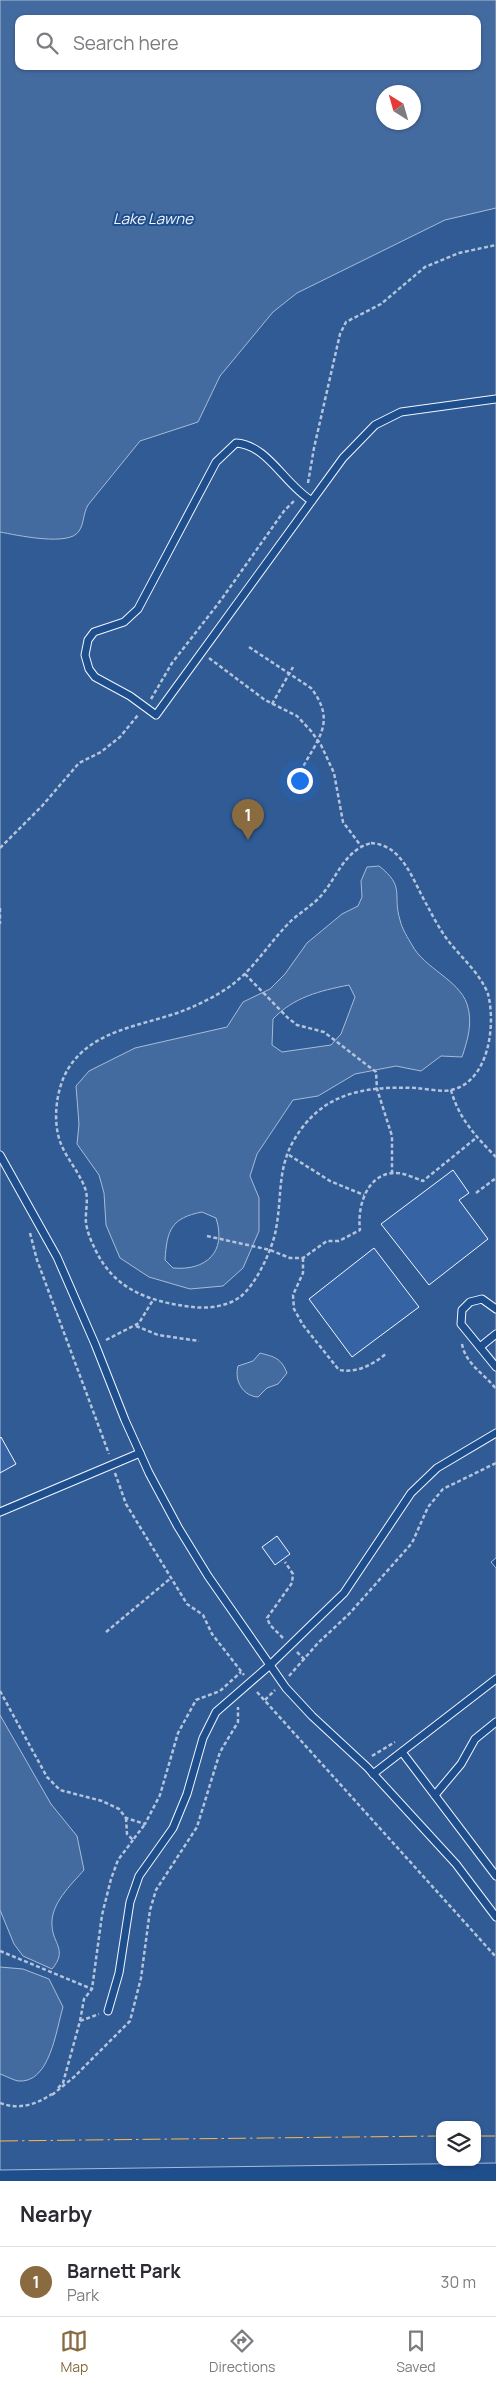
<!DOCTYPE html>
<style>
:root{--surface:#fff;--page:#f7f7f7;--text:#2b2b33;--muted:#7c7c81;--line:#e1e1e2;--accent:#8a6a3f}
body{margin:0;font-family:Manrope,sans-serif;background:var(--page);color:var(--text)}
.controls{position:absolute;right:15px;bottom:15px;display:grid;overflow:hidden;border-radius:10px;box-shadow:0 1px 4px #0004}
.controls button{width:45px;height:45px;display:grid;place-items:center;padding:0;border:0;border-bottom:1px solid var(--line);background:var(--surface);color:var(--text);font:25px sans-serif}
.compass{position:absolute;left:376px;top:85px;width:45px;height:45px;border-radius:50%;background:var(--surface);box-shadow:0 1px 4px #0004;rotate:323deg}
.you{position:absolute;left:299px;top:780px;width:18px;height:18px;margin:-12px;border:4px solid #fff;border-radius:50%;background:#1a73e8;box-shadow:0 0 0 8px #1a73e833}
.badge{display:grid;place-items:center;width:32px;height:32px;border-radius:50%;background:var(--accent);color:#fff;font-size:16px;font-weight:700}
.pin{position:absolute;translate:-50% -41px;filter:drop-shadow(0 1px 2px #0008)}
.pin::after{content:'';position:absolute;top:26px;width:18px;height:15px;background:inherit;clip-path:polygon(0 0,100% 0,50% 100%)}
.list{margin:0;padding:0;list-style:none}
h2{display:flex;justify-content:space-between;align-items:center;height:65px;margin:0;padding:0 20px;font-size:21px}
h2 small{font-size:16px;font-weight:400;color:var(--muted)}
.list li{display:grid;grid-template-columns:32px 1fr auto;gap:15px;align-items:center;box-sizing:border-box;height:70px;padding:0 20px;border-top:1px solid var(--line)}
.list b{display:block;font-size:19px;white-space:nowrap}
.list p{margin:0;font-size:16px;white-space:nowrap;color:var(--muted)}
.list em{font-size:16px;font-style:normal;color:var(--muted)}
.icon{flex:none;width:28px;height:28px;fill:none;stroke:currentColor;stroke-width:2;stroke-linecap:round;stroke-linejoin:round}
.map{position:relative;flex:none;width:496px;height:2181px;overflow:hidden}
.search{position:absolute;background:var(--surface);box-shadow:0 1px 4px #0004;left:15px;right:15px;top:15px;height:55px;display:flex;align-items:center;gap:12px;box-sizing:border-box;padding:0 18px;border-radius:10px;color:var(--muted);font-size:19px}
.sheet{height:135px;background:var(--surface)}
nav{display:flex;justify-content:space-around;align-items:center;box-sizing:border-box;height:70px;border-top:1px solid var(--line);background:var(--surface);font-size:14px;color:var(--muted)}
nav a{display:grid;justify-items:center;gap:2px}
nav .on{color:var(--accent)}
.map>svg:first-child{display:block}
</style>
<div class="map">
<svg width="496" height="2181" viewBox="0 0 496 2181">
<rect width="100%" height="100%" fill="#1f4e8c"/>
<path fill="#305b95" stroke="#a8bbd7" fill-rule="evenodd" d="M0,0h496v1558l-5,4 5,6v595l-496,7zM19,19h458v47h-458zM384,92h30v30h-30zM440,2125h37v37h-37z"/>
<g fill="#446ba0" stroke="#a8bbd7" fill-rule="evenodd">
<path d="M0,0h496v208l-51,12 -148,73 -24,19 -53,64 -22,46 -58,19 -52,64c-5,9 -4,19 -9,26 -9,16 -63,4 -79,1zM19,19h458v47h-458zM414,92v30h-30v-30z"/>
<path d="M379,866c27,21 13,28 21,54 2,9 8,18 12,25 12,23 47,35 55,59 6,18 1,35 -5,53l-21,-1 -20,15 -25,-5 -41,8 -37,22 -25,4 -36,54 -7,22 9,22v33l-16,37 -20,18 -33,3 -41,-12 -29,-19 -14,-33 -2,-32 -5,-18 -22,-31 2,-20 -3,-38 13,-15 46,-23 92,-21 16,-25 27,-13 15,-15 22,-31 35,-29 16,-8 4,-9 -1,-16 6,-14zM349,985l6,12 -14,37 -10,11 -49,7 -10,-7 1,-26c21,-22 46,-28 76,-34zM202,1212l14,6c11,34 -10,53 -43,50l-8,-8c2,-30 6,-42 37,-48z"/>
<path d="M260,1353c15,4 21,5 27,20l-9,11 -11,4 -9,9c-15,-1 -24,-16 -20,-31l15,-5z"/>
<path d="M0,1715l51,89 26,32 7,34c-13,15 -34,34 -32,56 1,18 16,24 0,43l-29,-13 -9,-12 -14,-34z"/>
<path d="M0,1967l23,2 26,10 14,28c-7,23 -13,77 -45,74 -5,-1 -12,-5 -18,-7z"/>
</g>
<g fill="#3563a3" stroke="#f2f6ff">
<polygon points="453,1170 469,1193 459,1200 488,1239 429,1285 381,1224"/>
<polygon points="374,1248 419,1307 352,1357 309,1299"/>
<polygon points="1,1437 16,1464 0,1473 0,1438"/>
<polygon points="277,1536 290,1554 275,1565 262,1547"/>
</g>
<g fill="none" stroke-linecap="round" stroke-linejoin="round">
<defs>
<g id="lane">
<path d="M312,501c-28,-17 -44,-56 -76,-58l-20,19 -78,147 -14,13 -30,10 -6,8 -3,15 4,14 6,8 35,19 26,19 187,-257 32,-33 26,-13 95,-13"/>
<polyline points="0,1155 57,1257 95,1344 125,1420 149,1473 178,1527 208,1576 286,1688 312,1716 367,1767 456,1864 496,1917"/>
<polyline points="496,1309 482,1299 470,1302 462,1310 461,1324 496,1367"/>
<polyline points="480,1347 496,1334"/>
<polyline points="0,1512 140,1453"/>
<polyline points="402,1752 496,1876"/>
<polyline points="373,1774 496,1679"/>
<polyline points="435,1795 461,1764 475,1739 496,1722"/>
<polyline points="108,2011 119,1973 130,1902 139,1876 173,1828 187,1794 203,1738 216,1712 270,1665 344,1593 411,1493 437,1468 496,1433"/>
</g>
</defs>
<use href="#lane" stroke="#f2f6ff" stroke-width="9"/>
<g stroke="#b3c4dc" stroke-width="2.5" stroke-dasharray="4 2.5" stroke-linecap="butt">
<polyline points="308,483 314,448 340,334 346,322 381,304 425,267 459,253 496,245"/>
<path d="M249,647l62,41c27,35 5,52 -10,83"/>
<polyline points="209,658 265,700 297,716 311,731 321,745 334,773 343,822 361,846"/>
<polyline points="151,699 172,663 221,600 284,511 294,501"/>
<polyline points="272,704 293,667"/>
<path d="M371,843c33,2 42,39 57,64 6,12 14,26 22,36 13,16 31,32 38,51 8,31 1,88 -37,96 -10,2 -24,-1 -35,-2 -51,-2 -94,4 -122,52 -17,29 -12,58 -18,89 -3,19 -20,56 -36,68 -12,9 -32,12 -47,10 -43,-5 -79,-17 -98,-58 -4,-8 -8,-18 -9,-26 -1,-12 3,-24 -1,-35 -6,-16 -18,-29 -24,-44 -9,-22 -5,-55 7,-75 25,-41 77,-43 117,-59 15,-6 31,-14 44,-23 24,-17 38,-41 58,-62 9,-10 22,-17 32,-27 18,-19 24,-47 52,-55z"/>
<polyline points="0,848 42,806 79,763 101,752 120,737 138,715"/>
<polyline points="0,908 0,924"/>
<polyline points="245,974 288,1018 297,1025 324,1032 376,1072 377,1089 392,1136 392,1173"/>
<path d="M451,1090c7,27 25,47 45,67"/>
<polyline points="289,1155 330,1181 364,1195"/>
<polyline points="476,1193 496,1178"/>
<polyline points="30,1233 37,1260 109,1454"/>
<path d="M207,1236l63,14 20,8h13l24,-17h12l21,-11c-3,-22 6,-55 33,-57 10,-1 21,5 30,8l53,-43"/>
<path d="M303,1258v15l-10,22 1,14 9,16 36,45c19,3 33,-5 48,-17"/>
<polyline points="136,1326 158,1335 199,1341"/>
<polyline points="106,1340 139,1323 153,1300"/>
<path d="M462,1344c4,21 22,29 34,45"/>
<polyline points="115,1473 126,1504 187,1604 203,1615 212,1634 244,1675"/>
<polyline points="106,1632 171,1578"/>
<polyline points="283,1638 270,1625 267,1618 292,1583 293,1574 285,1562"/>
<polyline points="297,1652 305,1660"/>
<polyline points="289,1676 318,1643 349,1614 412,1543 428,1507 443,1489 496,1463"/>
<polyline points="0,1691 47,1777 60,1790 102,1801 119,1809 126,1818 145,1824 160,1795 178,1733 196,1700 220,1691 241,1672"/>
<polyline points="257,1692 496,1957"/>
<polyline points="265,1700 275,1690"/>
<polyline points="372,1756 395,1742"/>
<polyline points="126,1818 127,1834 133,1840 145,1824"/>
<polyline points="0,1951 92,1989"/>
<polyline points="80,2021 84,1999 92,1989 102,1915 111,1879 118,1860 133,1840"/>
<polyline points="58,2088 63,2083 80,2021 99,2014"/>
<polyline points="52,2095 74,2077 130,2021 141,1978 150,1910 156,1890 197,1827 220,1752 238,1722 238,1707"/>
<path d="M0,2103c19,7 35,2 52,-9"/>
</g>
<use href="#lane" stroke="#1f4e8c" stroke-width="7"/>
<g stroke="#ffb74d" stroke-width="1" stroke-dasharray="18 4 2.5 4" stroke-linecap="butt">
<polyline points="477,2136 496,2136"/>
<polyline points="0,2141 440,2136"/>
</g>
</g>
<g text-anchor="middle" dominant-baseline="central" stroke-width="4" stroke-linejoin="round" paint-order="stroke">
<g font-size="15" font-style="italic" fill="#f2f6ff" stroke="#1f4e8c">
<text x="153" y="218">Lake Lawne</text>
</g>
</g>
</svg>
<div class="controls">
<button><svg class="icon" aria-label="layers" viewBox="0 0 24 24"><path d="M12 4l9 5-9 5-9-5zM3 14l9 5 9-5"/></svg></button>
</div>
<svg class="compass" viewBox="-18 -18 36 36"><path d="M0-13l5 13h-10z" fill="#e53935"/><path d="M0 13l5-13h-10z" fill="#7c7c81"/></svg>
<div class="you"></div>
<div class="pin badge" style="left:248px;top:840px">1</div>
<div class="search"><svg class="icon" aria-label="search" viewBox="0 0 24 24"><circle cx="10" cy="10" r="6"/><path d="M15 15l6 6"/></svg>Search here</div>
</div>
<section class="sheet">
<h2>Nearby<small></small></h2>
<ul class="list">
<li><span class="badge">1</span><div><b>Barnett Park</b><p>Park</p></div><em>30 m</em></li>
</ul>
</section>
<nav>
<a class="on"><svg class="icon" aria-label="map" viewBox="0 0 24 24"><path d="M3 6l6-2 6 2 6-2v14l-6 2-6-2-6 2zM9 4v14M15 6v14"/></svg>Map</a>
<a><svg class="icon" aria-label="directions" viewBox="0 0 24 24"><path d="M12 3l9 9-9 9-9-9zM9 14v-3h6M13 9l2 2-2 2"/></svg>Directions</a>
<a><svg class="icon" aria-label="saved" viewBox="0 0 24 24"><path d="M7 4h10v16l-5-4-5 4z"/></svg>Saved</a>
</nav>
